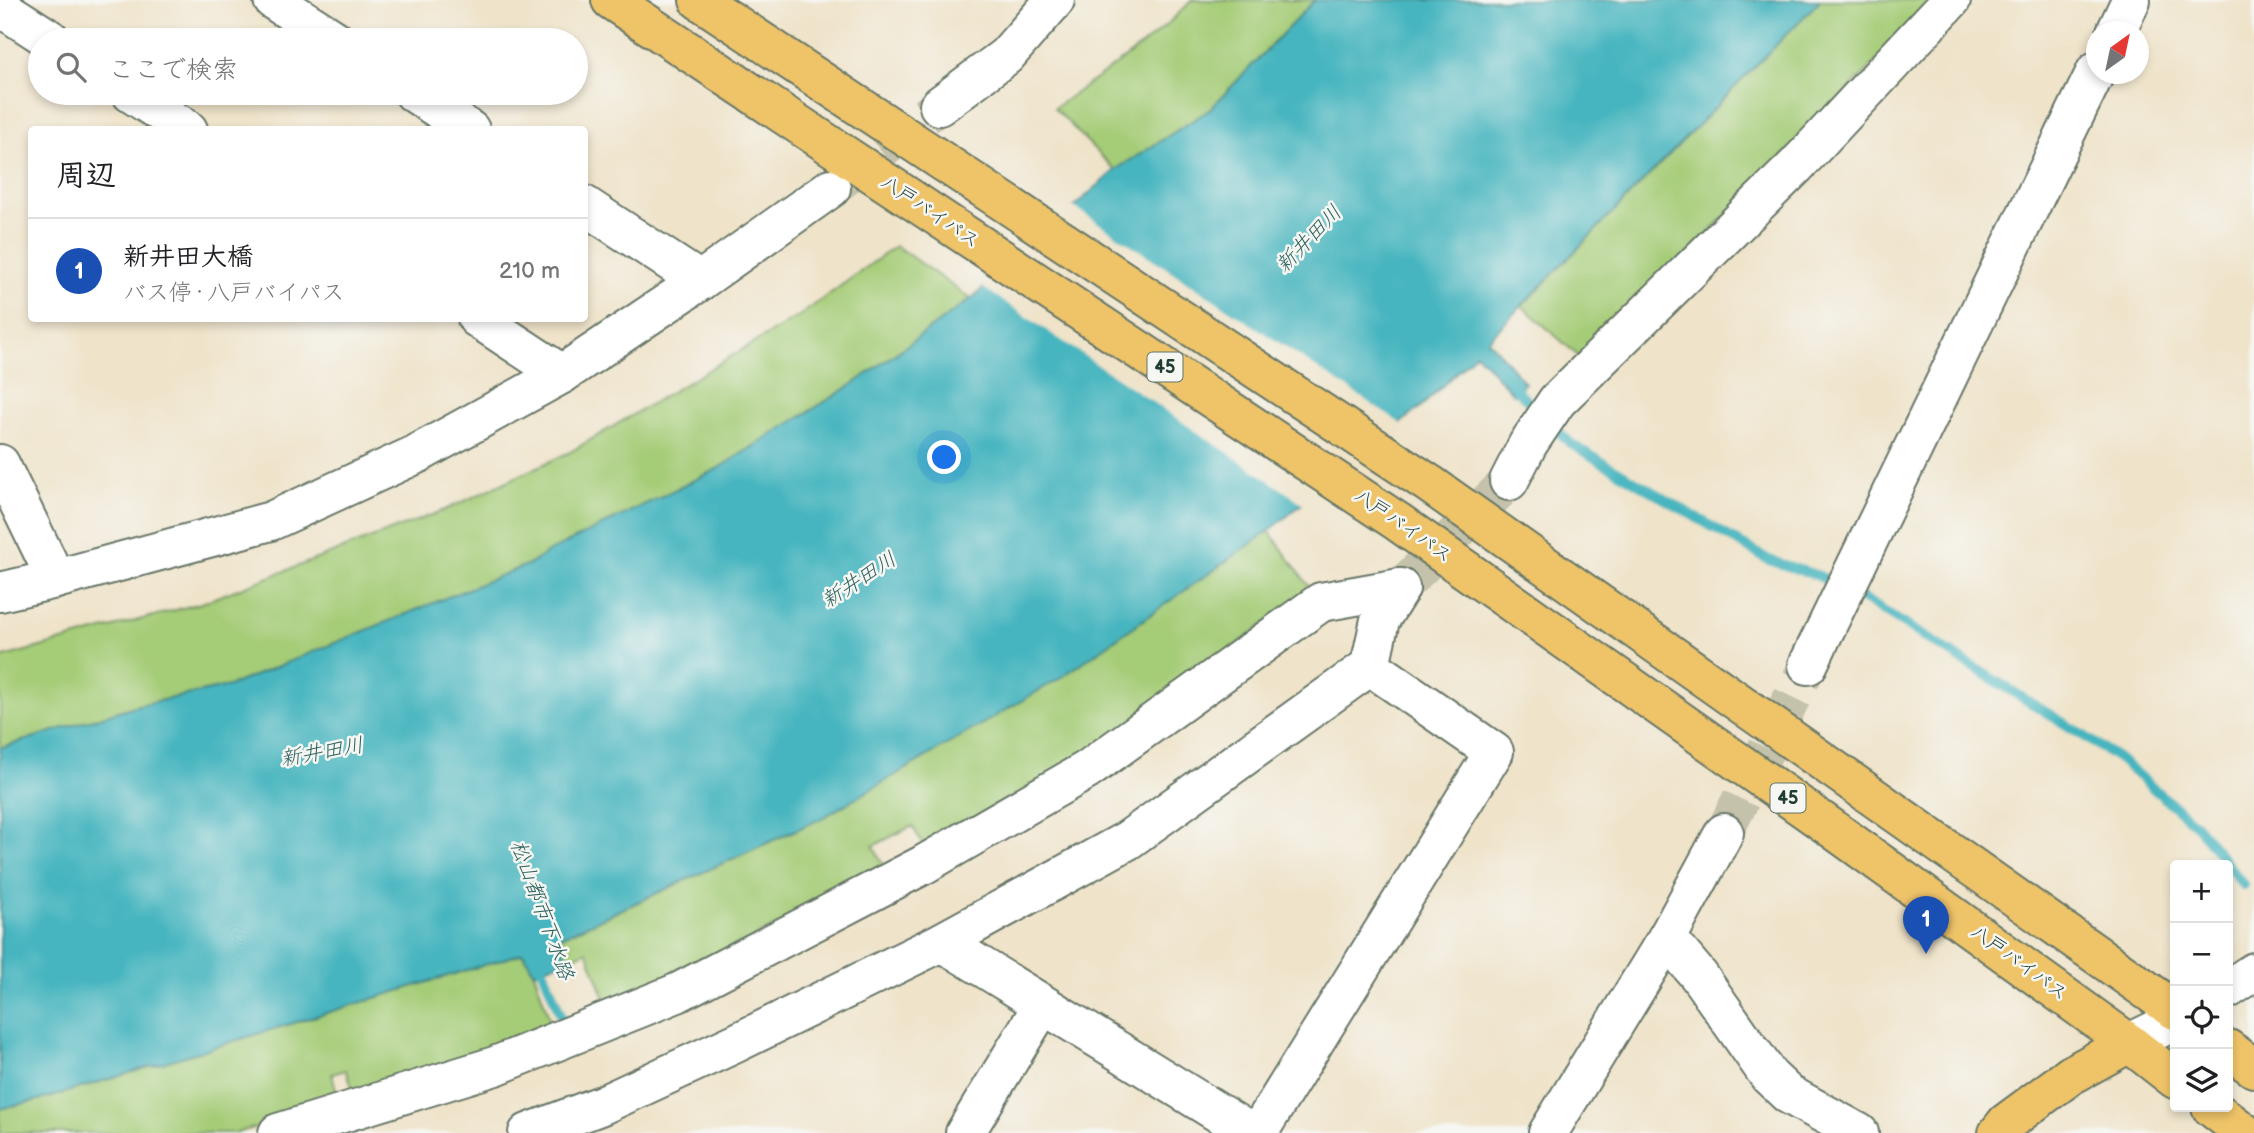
<!DOCTYPE html>
<html lang="ja">
<meta charset="utf-8">
<style>
:root{--surface:#fff;--page:#f6f6f6;--text:#202124;--muted:#757577;--line:#e0e0e0;--accent:#111827}
body{margin:0;font-family:"Balsamiq Sans","Klee One",sans-serif;background:var(--page);color:var(--text)}
.controls{position:absolute;right:21px;bottom:21px;display:grid;overflow:hidden;border-radius:7px;box-shadow:0 4px 10px #0003}
.controls button{width:63px;height:63px;display:grid;place-items:center;padding:0;border:0;border-bottom:2px solid var(--line);background:var(--surface);color:var(--text);font:35px sans-serif}
.compass{position:absolute;left:2086px;top:21px;width:63px;height:63px;border-radius:50%;background:var(--surface);box-shadow:0 4px 10px #0003;rotate:33deg}
.you{position:absolute;left:945px;top:458px;width:24px;height:24px;margin:-18px;border:5px solid #fff;border-radius:50%;background:#1a73e8;box-shadow:0 0 0 10px #1a73e833}
.badge{display:grid;place-items:center;width:46px;height:46px;border-radius:50%;background:var(--accent);color:#fff;font-size:23px;font-weight:700}
.pin{position:absolute;translate:-50% -58px;filter:drop-shadow(0 2px 4px #0008)}
.pin::after{content:'';position:absolute;top:37px;width:24px;height:21px;background:inherit;clip-path:polygon(0 0,100% 0,50% 100%)}
.list{margin:0;padding:0;list-style:none}
h2{display:flex;justify-content:space-between;align-items:center;height:91px;margin:0;padding:0 28px;font-size:30px}
h2 small{font-size:23px;font-weight:400;color:var(--muted)}
.list li{display:grid;grid-template-columns:46px 1fr auto;gap:21px;align-items:center;box-sizing:border-box;height:105px;padding:0 28px;border-top:2px solid var(--line)}
.list b{display:block;font-size:26px;white-space:nowrap}
.list p{margin:0;font-size:23px;white-space:nowrap;color:var(--muted)}
.list em{font-size:23px;font-style:normal;color:var(--muted)}
.icon{flex:none;width:38px;height:38px;fill:none;stroke:currentColor;stroke-width:2;stroke-linecap:round;stroke-linejoin:round}
.map{position:relative;flex:none;width:2254px;height:1133px;overflow:hidden}
.search{position:absolute;background:var(--surface);box-shadow:0 4px 10px #0003;left:28px;top:28px;width:560px;height:77px;display:flex;align-items:center;gap:18px;box-sizing:border-box;padding:0 24px;border-radius:38px;color:var(--muted);font-size:26px}
.panel{position:absolute;background:var(--surface);box-shadow:0 4px 10px #0003;left:28px;top:126px;width:560px;height:196px;border-radius:7px}
.map>svg:first-child{display:block}
</style>
<div class="map">
<svg width="2254" height="1133" viewBox="0 0 2254 1133">
<rect width="100%" height="100%" fill="#f6f6f2"/>
<filter id="ink" filterUnits="userSpaceOnUse"><feTurbulence type="fractalNoise" baseFrequency=".0143" numOctaves="2"/><feDisplacementMap in="SourceGraphic" scale="14" xChannelSelector="R" yChannelSelector="G"/><feConvolveMatrix kernelMatrix="1 2 1 2 8 2 1 2 1" color-interpolation-filters="sRGB"/></filter>
<filter id="wash" filterUnits="userSpaceOnUse"><feTurbulence type="fractalNoise" baseFrequency=".00686" numOctaves="4" result="noise"/><feDisplacementMap in="SourceGraphic" scale="28" xChannelSelector="R" yChannelSelector="G"/><feGaussianBlur stdDeviation="1.57" result="paint"/><feColorMatrix in="noise" values="0 0 0 0 0 0 0 0 0 0 0 0 0 0 0 0 0 1.4 0 .05"/><feComposite in="paint" operator="in"/></filter>
<g filter="url(#wash)">
<rect width="100%" height="100%" fill="#efe3c9"/>
<g fill="#a5cc77" stroke="#628456" stroke-width="2">
<path d="M1192,0h123l-106,110 -94,60 -61,-62c47,-33 99,-66 138,-108z"/>
<polygon points="1820,0 1936,0 1584,361 1522,306"/>
<polygon points="896,246 971,299 855,383 717,469 546,553 534,562 229,686 135,706 0,748 0,658 201,603 445,510 570,452 799,316"/>
<polygon points="1269,531 1311,589 1079,764 926,849 912,826 873,846 887,871 609,1009 587,951 569,959 557,939 822,818 1062,677"/>
<polygon points="523,953 534,972 553,1030 356,1098 346,1070 332,1074 340,1104 236,1133 0,1133 0,1109 47,1098"/>
</g>
<polygon fill="#46b5bf" stroke="#32797a" stroke-width="2" points="1315,0 1820,0 1488,340 1525,383 1513,394 1476,353 1424,404 1269,531 1062,677 822,818 558,938 569,959 534,972 523,953 47,1098 0,1109 0,748 135,706 229,686 534,562 546,553 717,469 855,383 971,299 1115,170 1209,110"/>
<polygon fill="#efe3c9" points="1071,205 1403,425 1305,505 981,286"/>
<g fill="none" stroke-linecap="round" stroke-linejoin="round">
<g stroke="#46b5bf" stroke-width="10">
<polyline points="1517,390 1570,443 1583,451 1769,560 1819,576 1864,599 2081,734 2119,759 2197,826 2228,865"/>
<polyline points="2228,865 2243,885"/>
<polyline points="538,958 564,1023"/>
</g>
</g>
</g>
<g filter="url(#ink)">
<g fill="none" stroke-linecap="round" stroke-linejoin="round">
<g stroke="#c5c2ab" stroke-width="38" stroke-dasharray="38 19" stroke-linecap="butt">
<polyline points="835,185 939,106"/>
<polyline points="1400,588 1509,481"/>
<polyline points="1724,833 1808,665"/>
</g>
<defs>
<g id="minor">
<polyline points="273,0 335,40"/>
<polyline points="0,7 51,40"/>
<polyline points="2116,32 2131,0"/>
<polyline points="131,93 188,130"/>
<polyline points="414,93 470,130"/>
<polyline points="939,106 1006,56 1055,0"/>
<polyline points="584,205 700,281"/>
<polyline points="477,318 562,374"/>
<polyline points="0,464 56,579"/>
<polyline points="1509,481 1528,444 1557,401 1796,166 1951,0"/>
<polyline points="0,592 56,579 271,521 417,454 562,374 700,281 831,188"/>
<polyline points="1808,665 2096,71"/>
<polyline points="1370,666 1380,620 1400,588"/>
<polyline points="1667,938 1699,976 1769,1076 1788,1094 1859,1133"/>
<polyline points="942,942 1251,1133"/>
<polyline points="2228,989 2254,972"/>
<polyline points="2129,1043 2175,1021"/>
<polyline points="278,1133 495,1066 677,993 923,865 1087,770 1321,602 1400,588"/>
<polyline points="528,1133 602,1105 736,1043 942,942 1128,840 1370,666 1494,752 1258,1133"/>
<polyline points="965,1133 1042,1006"/>
<polyline points="1548,1133 1667,938 1724,833"/>
</g>
<polyline id="major" points="1998,1133 2006,1123 2071,1075 2129,1043"/>
<g id="highway">
<polyline points="611,0 1398,522 1826,824 2129,1043 2175,1079"/>
<polyline points="699,0 1431,485 2175,1010"/>
<polyline points="2228,1049 2254,1068"/>
<polyline points="2211,1107 2245,1133"/>
</g>
</defs>
<use href="#minor" stroke="#687768" stroke-width="42"/>
<use href="#major" stroke="#687768" stroke-width="42"/>
<use href="#highway" stroke="#687768" stroke-width="42"/>
<use href="#minor" stroke="#fff" stroke-width="38"/>
<use href="#major" stroke="#efc469" stroke-width="38"/>
<use href="#highway" stroke="#efc469" stroke-width="38"/>
</g>
</g>
<g text-anchor="middle" dominant-baseline="central" stroke-width="5" stroke-linejoin="round" paint-order="stroke">
<g fill="#f6f6f2" stroke="#60746d" stroke-width="2">
<rect x="1147.5" y="352.5" width="35" height="29" rx="5"/>
<rect x="1770.5" y="783.5" width="35" height="29" rx="5"/>
</g>
<g font-size="18" font-weight="bold" fill="#1f3d34">
<text x="1165" y="367">45</text>
<text x="1788" y="798">45</text>
</g>
<g font-size="19" fill="#1f3d34" stroke="#f6f6f2">
<text transform="translate(930 212) rotate(34)">八戸バイパス</text>
<text transform="translate(1403 526) rotate(35)">八戸バイパス</text>
<text transform="translate(2019 963) rotate(36)">八戸バイパス</text>
</g>
<g font-size="21" font-style="italic" fill="#2b615e" stroke="#f6f6f2">
<text transform="translate(1309 239) rotate(-46)">新井田川</text>
<text transform="translate(859 580) rotate(-33)">新井田川</text>
<text transform="translate(322 752) rotate(-10)">新井田川</text>
<text transform="translate(542 910) rotate(70)">松山都市下水路</text>
</g>
</g>
</svg>
<div class="controls">
<button>+</button>
<button>−</button>
<button><svg class="icon" aria-label="locate" viewBox="0 0 24 24"><circle cx="12" cy="12" r="6"/><path d="M12 2v4M12 18v4M2 12h4M18 12h4"/></svg></button>
<button><svg class="icon" aria-label="layers" viewBox="0 0 24 24"><path d="M12 4l9 5-9 5-9-5zM3 14l9 5 9-5"/></svg></button>
</div>
<svg class="compass" viewBox="-18 -18 36 36"><path d="M0-13l5 13h-10z" fill="#e53935"/><path d="M0 13l5-13h-10z" fill="#757577"/></svg>
<div class="you"></div>
<div class="pin badge" style="left:1926px;top:954px;background:#1a4fb4">1</div>
<div class="search"><svg class="icon" aria-label="search" viewBox="0 0 24 24"><circle cx="10" cy="10" r="6"/><path d="M15 15l6 6"/></svg>ここで検索</div>
<section class="panel">
<h2>周辺<small></small></h2>
<ul class="list">
<li><span class="badge" style="background:#1a4fb4">1</span><div><b>新井田大橋</b><p>バス停 · 八戸バイパス</p></div><em>210 m</em></li>
</ul>
</section>
</div>
